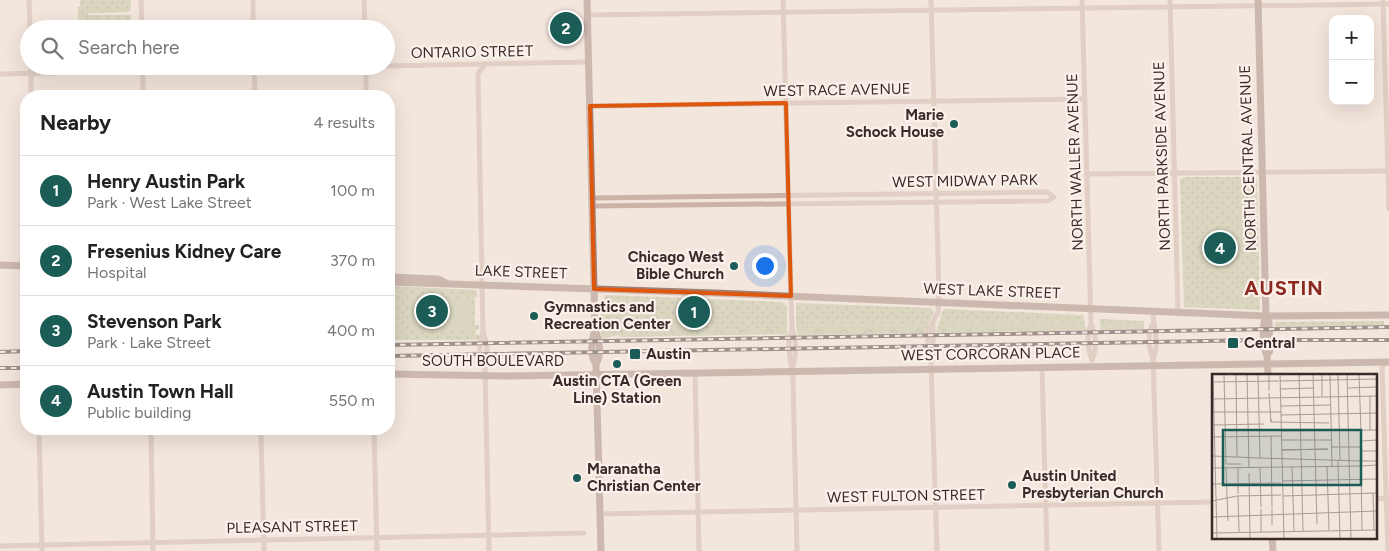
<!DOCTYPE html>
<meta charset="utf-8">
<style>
:root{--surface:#fff;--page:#f2f2f2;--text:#222;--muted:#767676;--line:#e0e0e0;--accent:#1c5c57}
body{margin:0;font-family:Figtree,sans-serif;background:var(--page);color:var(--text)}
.controls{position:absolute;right:15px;top:15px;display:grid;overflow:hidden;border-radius:10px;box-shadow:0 5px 20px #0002}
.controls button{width:45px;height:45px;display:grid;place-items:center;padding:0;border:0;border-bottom:1px solid var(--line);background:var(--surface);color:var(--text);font:25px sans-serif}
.you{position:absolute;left:764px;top:265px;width:18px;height:18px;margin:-12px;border:4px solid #fff;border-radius:50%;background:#1a73e8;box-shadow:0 0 0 8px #1a73e833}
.badge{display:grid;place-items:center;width:32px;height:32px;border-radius:50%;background:var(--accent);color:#fff;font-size:16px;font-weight:700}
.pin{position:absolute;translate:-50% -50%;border:2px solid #fff;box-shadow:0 1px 5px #0006}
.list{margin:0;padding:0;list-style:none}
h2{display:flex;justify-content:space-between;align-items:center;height:65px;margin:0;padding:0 20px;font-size:21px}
h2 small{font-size:16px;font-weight:400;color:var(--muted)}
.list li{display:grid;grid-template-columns:32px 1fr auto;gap:15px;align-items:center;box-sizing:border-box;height:70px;padding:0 20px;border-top:1px solid var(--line)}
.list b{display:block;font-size:19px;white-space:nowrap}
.list p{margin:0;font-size:16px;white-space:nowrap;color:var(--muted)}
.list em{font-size:16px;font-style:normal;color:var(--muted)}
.icon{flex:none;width:28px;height:28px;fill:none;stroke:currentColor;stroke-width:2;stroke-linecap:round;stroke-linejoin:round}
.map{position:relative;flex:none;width:1389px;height:551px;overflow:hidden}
.search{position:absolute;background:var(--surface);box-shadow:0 5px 20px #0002;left:20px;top:20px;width:375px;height:55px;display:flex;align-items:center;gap:12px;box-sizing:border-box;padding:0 18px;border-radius:28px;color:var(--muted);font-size:19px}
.panel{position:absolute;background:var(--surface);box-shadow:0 5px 20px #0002;left:20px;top:90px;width:375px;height:345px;border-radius:20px}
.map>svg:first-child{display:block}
</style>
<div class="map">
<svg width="1389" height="551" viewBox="0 0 1389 551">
<defs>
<pattern id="green-dots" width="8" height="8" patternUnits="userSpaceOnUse" patternTransform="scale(1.25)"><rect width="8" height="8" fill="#bcc39c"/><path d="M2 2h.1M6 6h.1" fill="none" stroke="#9a9f7f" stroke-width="1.8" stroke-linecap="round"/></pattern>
<pattern id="forest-crowns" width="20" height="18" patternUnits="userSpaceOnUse" patternTransform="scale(1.25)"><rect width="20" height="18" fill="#bcc39c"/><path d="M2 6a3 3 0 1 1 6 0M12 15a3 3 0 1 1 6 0" fill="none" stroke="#9a9f7f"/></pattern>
</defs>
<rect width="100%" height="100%" fill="#f3e6dd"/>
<g fill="url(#green-dots)">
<polygon points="80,0 131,0 131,9 128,12 89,13 88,15 131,15 131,29 71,29 78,28 78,7 80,7"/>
<polygon points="1184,177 1252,177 1257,179 1260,310 1184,307 1180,180"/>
<polygon points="389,286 476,290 478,297 475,297 475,325 479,325 479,329 476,330 476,334 479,335 479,340 389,340"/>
<polygon points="606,295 781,302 787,306 787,336 783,334 619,337 619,335 601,339 601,303"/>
<polygon points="796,303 931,308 934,312 925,333 798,335 796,325"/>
<polygon points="945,309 1083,315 1086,330 936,333 942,312"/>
<polygon points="1384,321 1384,325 1275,327 1275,322"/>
</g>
<g fill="url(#forest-crowns)">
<polygon points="1100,319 1144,321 1144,329 1100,330"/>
<polygon points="941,323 1083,323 1083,329 939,331"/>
<polygon points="898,324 919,324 922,325 922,332 801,334 802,329 810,326"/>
<path d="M749,328l31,1 4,5 -165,3v-2h-8l5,-6c10,5 45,1 58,0 25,0 51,3 75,-1z"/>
</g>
<polygon fill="#bcc39c" points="412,298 468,298 469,329 412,330"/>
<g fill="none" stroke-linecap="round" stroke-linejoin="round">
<g stroke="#ccb3a8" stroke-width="5">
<polyline points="29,0 30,29"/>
<polyline points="141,0 142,29"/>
<polyline points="253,0 253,29"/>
<polyline points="364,0 365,29"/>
<path d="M783,0l9,330c-7,15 0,33 1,48l4,173"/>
<polyline points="931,0 939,293 938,312 928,332 928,357 931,363"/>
<path d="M1082,0l9,324c6,10 5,27 1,36"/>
<polyline points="1170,0 1178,312"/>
<polyline points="1383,0 1389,209"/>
<polyline points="588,15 1389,4"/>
<path d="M485,64l-7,10 5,258c5,11 5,28 2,38l4,181"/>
<polyline points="31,66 31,96"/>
<polyline points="143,66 143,96"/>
<polyline points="366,66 366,96"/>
<polyline points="386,66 589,62"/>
<polyline points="254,67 255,96"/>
<polyline points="0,74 377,66"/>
<polyline points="590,106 1085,99"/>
<polyline points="1087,174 1388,171"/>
<polyline points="592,198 1047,192 1054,197 1048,201 592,206"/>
<path d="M1153,311c0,16 7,32 0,48l6,192"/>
<path d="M1091,324c-5,10 -3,26 1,36"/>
<path d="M1153,324c-6,8 -4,26 0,35"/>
<polyline points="933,325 933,357 931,363 937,551"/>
<path d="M792,330c5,9 4,26 1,36"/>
<path d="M483,332c-5,10 -4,29 2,38"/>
<polyline points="1386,362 1382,367 1388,551"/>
<polyline points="1042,367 1047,551"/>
<polyline points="695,373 699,551"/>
<polyline points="39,429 42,551"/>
<polyline points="151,429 153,551"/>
<polyline points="374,429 377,551"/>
<polyline points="261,436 264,551"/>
<polyline points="1375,499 1389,498"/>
<polyline points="600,514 1213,502"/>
<polyline points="0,546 584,533"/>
</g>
<g stroke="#a08279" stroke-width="7">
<path d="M587,0l8,329c4,10 7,26 1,35l5,187"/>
<polyline points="1258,0 1266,316 1269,322 1270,351 1267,355 1268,375"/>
<polyline points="0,265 26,266"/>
<polyline points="389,277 438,279 446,283"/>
<polyline points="389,282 715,293 1266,316 1389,315"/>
<path d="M1266,316c-4,10 -4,30 1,39"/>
<path d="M595,329c-3,10 -6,27 1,35"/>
<polyline points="389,374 505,376 1389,362"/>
<polyline points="0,385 26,384"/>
<polyline points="1272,537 1273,551"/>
</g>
<defs>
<g id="rail">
<polyline points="389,345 1389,327"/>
<polyline points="0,352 26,351"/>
<polyline points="389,356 1259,340 1389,340"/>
<polyline points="0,368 26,368"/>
</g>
</defs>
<use href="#rail" stroke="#392b29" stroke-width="4"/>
<use href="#rail" stroke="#fbf0ea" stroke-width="2" stroke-dasharray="5.5" stroke-linecap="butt"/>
</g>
<path d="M0 0H1389V551H0ZM786,103l5,193 -197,-7 -4,-183z" fill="#f3e6dd" fill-opacity=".55" fill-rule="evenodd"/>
<path fill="none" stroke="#df570d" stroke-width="4" stroke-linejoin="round" d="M786,103l5,193 -197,-7 -4,-183z"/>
<g fill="#1c5c57" stroke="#fbf0ea" stroke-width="2">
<circle cx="954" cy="124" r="5"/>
<circle cx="734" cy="266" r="5"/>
<circle cx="534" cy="316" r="5"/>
<rect x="1227" y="337" width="12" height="12" rx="2.5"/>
<rect x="629" y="348" width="12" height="12" rx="2.5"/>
<circle cx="617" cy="364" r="5"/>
<circle cx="577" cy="478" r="5"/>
<circle cx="1012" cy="485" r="5"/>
</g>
<g text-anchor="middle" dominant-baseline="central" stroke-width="4.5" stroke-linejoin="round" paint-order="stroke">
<g font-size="15" fill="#392b29" stroke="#fbf0ea">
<text transform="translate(472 52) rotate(-1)">ONTARIO STREET</text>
<text transform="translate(837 90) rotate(-1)">WEST RACE AVENUE</text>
<text transform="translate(1162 156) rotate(-92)">NORTH PARKSIDE AVENUE</text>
<text transform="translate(1248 158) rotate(-92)">NORTH CENTRAL AVENUE</text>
<text transform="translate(1075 162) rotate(-92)">NORTH WALLER AVENUE</text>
<text transform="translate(965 181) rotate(-1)">WEST MIDWAY PARK</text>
<text transform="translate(521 272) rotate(2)">LAKE STREET</text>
<text transform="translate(992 291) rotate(2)">WEST LAKE STREET</text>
<text transform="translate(991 354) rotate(-1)">WEST CORCORAN PLACE</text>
<text x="493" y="361">SOUTH BOULEVARD</text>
<text transform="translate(906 496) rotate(-1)">WEST FULTON STREET</text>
<text transform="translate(292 527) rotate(-1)">PLEASANT STREET</text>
</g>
<g font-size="15" font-weight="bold" fill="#392b29" stroke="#fbf0ea" text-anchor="start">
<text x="944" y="115" text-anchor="end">Marie<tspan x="944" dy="17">Schock House</tspan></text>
<text x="724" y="257" text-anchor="end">Chicago West<tspan x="724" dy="17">Bible Church</tspan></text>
<text x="544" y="307">Gymnastics and<tspan x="544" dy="17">Recreation Center</tspan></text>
<text x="1244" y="343">Central</text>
<text x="646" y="354">Austin</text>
<text x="617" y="381" text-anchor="middle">Austin CTA (Green<tspan x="617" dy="17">Line) Station</tspan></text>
<text x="587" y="469">Maranatha<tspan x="587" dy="17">Christian Center</tspan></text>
<text x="1022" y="476">Austin United<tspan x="1022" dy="17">Presbyterian Church</tspan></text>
</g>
<g font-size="20" font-weight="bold" letter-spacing="1" fill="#8b281f" stroke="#fbf0ea">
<text x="1284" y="288">AUSTIN</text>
</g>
</g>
<g transform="translate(1212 374)">
<rect width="165" height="165" fill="#f3e6dd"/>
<path fill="none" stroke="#a99b95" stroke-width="1" d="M1,0l4,165M12,0l2,90h15M24,0l1,83M35,0l2,93M46,0l2,84M57,0v17M68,0l4,165M87,0l4,157M101,0l4,150M110,0v22M118,0l2,92M126,0l2,86M135,0l4,165M147,0l3,87h15M68,7l97,-2M1,8l66,-1M135,14l30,-1M68,15l34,-1M57,19l2,29v-3M158,22v34M0,25l165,-3M69,32l49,-1M0,38h69M69,41l96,-2M59,48l58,1M0,51l52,-1M69,57l96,-1M59,62l1,71M0,63l69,-1M70,66h49M149,67l16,-1M119,73h30M70,76l46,-1 -46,1M149,77h16M0,82l48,2M48,84l102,3M126,87l2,78M115,92l2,64M149,92l16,-1M48,93l1,40M80,93l2,64M0,94l149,-2 1,64M14,94l2,53M26,94v26M37,99l1,66M71,107l94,-2M0,110l69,-1M161,119l1,37M26,122l1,36M71,122l94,-3M0,127l25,-5 44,-1M60,134v17M49,135v23M0,143l165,-6M0,159l165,-3"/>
<path fill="#1c5c57" fill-opacity="0.15" stroke="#1c5c57" stroke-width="2.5" d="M11,56h138v55h-138z"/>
<rect width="165" height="165" fill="none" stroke="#392b29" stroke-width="2.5"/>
</g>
</svg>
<div class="controls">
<button>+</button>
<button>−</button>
</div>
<div class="you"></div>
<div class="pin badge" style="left:694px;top:312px">1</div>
<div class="pin badge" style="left:566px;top:28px">2</div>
<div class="pin badge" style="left:432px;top:311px">3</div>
<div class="pin badge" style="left:1220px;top:248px">4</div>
<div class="search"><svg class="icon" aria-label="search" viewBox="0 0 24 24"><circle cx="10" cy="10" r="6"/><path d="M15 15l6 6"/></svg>Search here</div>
<section class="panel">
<h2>Nearby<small>4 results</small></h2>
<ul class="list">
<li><span class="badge">1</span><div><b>Henry Austin Park</b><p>Park · West Lake Street</p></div><em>100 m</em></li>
<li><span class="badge">2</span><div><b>Fresenius Kidney Care</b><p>Hospital</p></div><em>370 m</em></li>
<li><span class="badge">3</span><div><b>Stevenson Park</b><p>Park · Lake Street</p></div><em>400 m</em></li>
<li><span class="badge">4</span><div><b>Austin Town Hall</b><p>Public building</p></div><em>550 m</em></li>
</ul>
</section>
</div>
